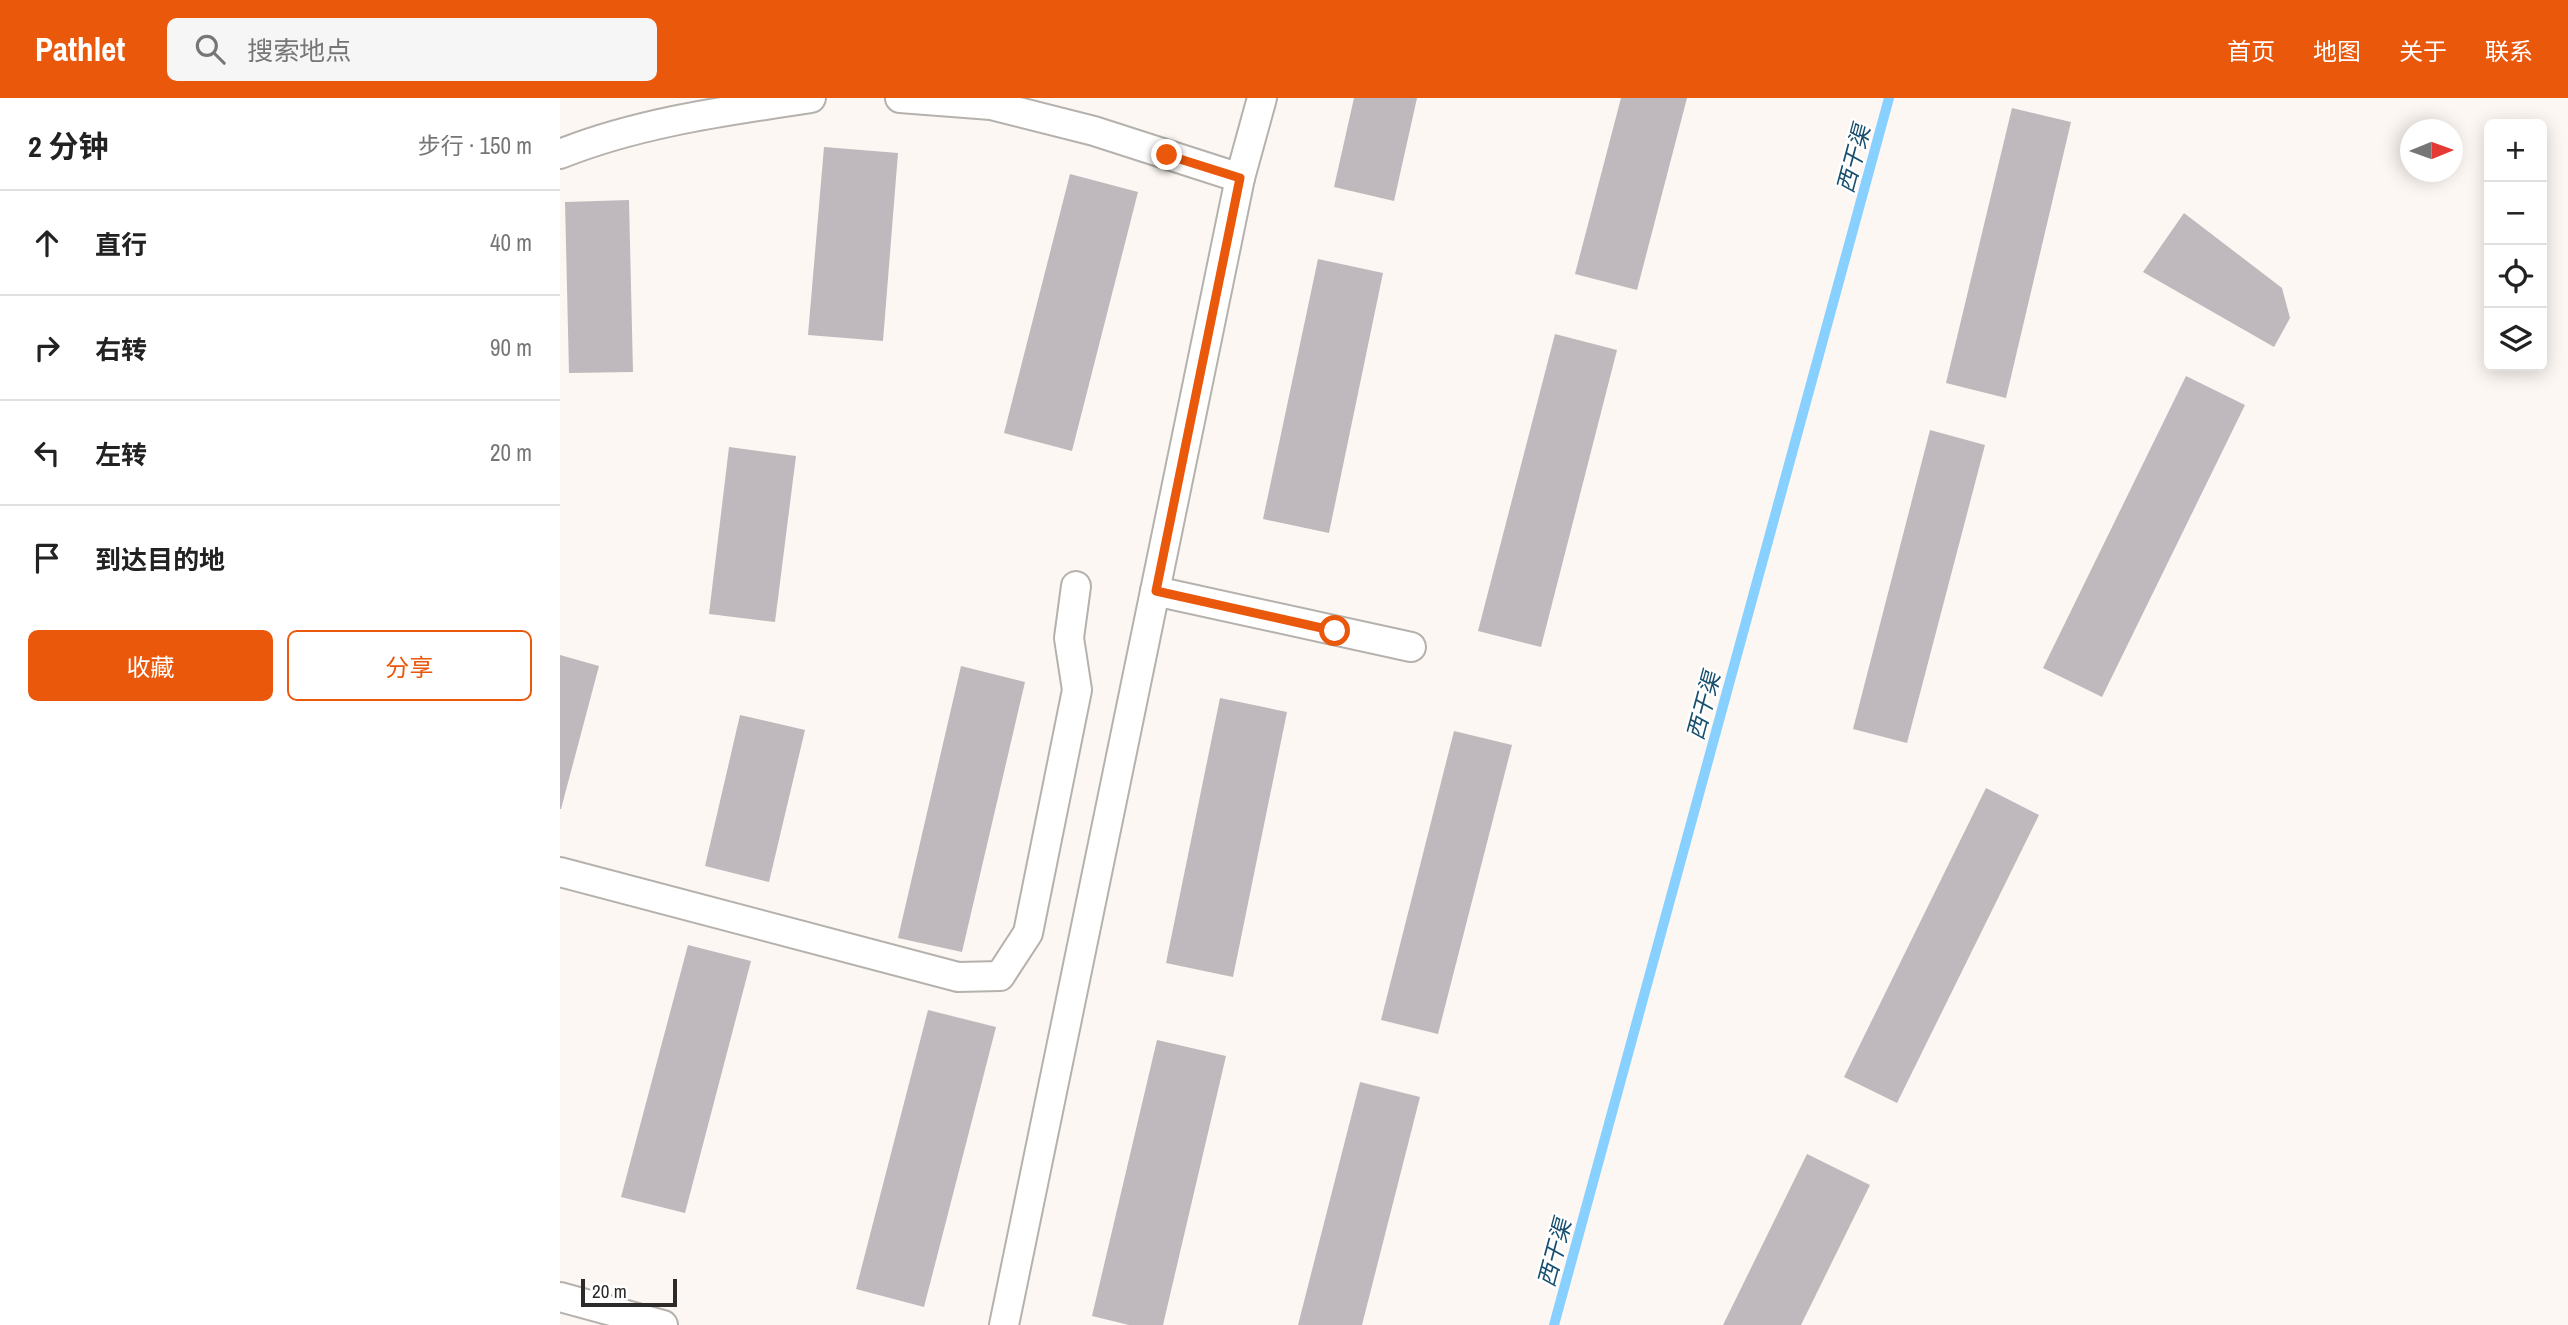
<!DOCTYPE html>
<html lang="zh">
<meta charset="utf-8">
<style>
:root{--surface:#fff;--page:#f6f6f6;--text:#222;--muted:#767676;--line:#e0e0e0;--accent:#ea580c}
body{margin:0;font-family:"Archivo Narrow","Noto Sans SC",sans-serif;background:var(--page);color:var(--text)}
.controls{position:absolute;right:21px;top:21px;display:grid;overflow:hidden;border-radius:10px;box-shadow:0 4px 18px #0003}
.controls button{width:63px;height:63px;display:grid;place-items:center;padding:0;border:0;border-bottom:2px solid var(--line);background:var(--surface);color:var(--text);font:35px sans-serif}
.compass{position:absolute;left:1840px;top:21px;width:63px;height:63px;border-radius:50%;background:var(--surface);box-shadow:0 4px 18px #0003;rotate:89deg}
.scale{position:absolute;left:21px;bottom:18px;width:96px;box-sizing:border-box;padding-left:7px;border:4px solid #2d2b29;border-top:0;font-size:19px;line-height:24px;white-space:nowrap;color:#2d2b29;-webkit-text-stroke:5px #fff;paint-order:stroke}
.stop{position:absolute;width:21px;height:21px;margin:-16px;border:5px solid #ea580c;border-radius:50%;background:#fff}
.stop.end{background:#ea580c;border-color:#fff;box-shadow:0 2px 7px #0008}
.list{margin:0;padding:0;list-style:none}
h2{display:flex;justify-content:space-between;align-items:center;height:91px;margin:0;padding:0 28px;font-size:30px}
h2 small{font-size:23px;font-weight:400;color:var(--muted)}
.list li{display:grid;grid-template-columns:46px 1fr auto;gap:21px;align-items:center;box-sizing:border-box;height:105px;padding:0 28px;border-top:2px solid var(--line)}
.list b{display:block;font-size:26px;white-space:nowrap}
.list em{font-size:23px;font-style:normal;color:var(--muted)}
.actions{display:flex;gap:14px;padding:21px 28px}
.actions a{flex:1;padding:16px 0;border:2px solid var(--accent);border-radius:10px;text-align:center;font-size:24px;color:var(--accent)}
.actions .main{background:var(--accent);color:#fff}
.icon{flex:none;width:38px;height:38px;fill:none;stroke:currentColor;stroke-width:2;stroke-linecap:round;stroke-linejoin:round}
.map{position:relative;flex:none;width:2008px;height:1227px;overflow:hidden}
header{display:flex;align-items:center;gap:42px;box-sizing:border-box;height:98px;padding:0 35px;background:var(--accent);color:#fff}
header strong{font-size:33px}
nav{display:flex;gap:38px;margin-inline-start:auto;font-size:24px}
.search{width:490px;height:63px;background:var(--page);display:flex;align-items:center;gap:18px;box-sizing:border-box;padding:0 24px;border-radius:10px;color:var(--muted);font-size:26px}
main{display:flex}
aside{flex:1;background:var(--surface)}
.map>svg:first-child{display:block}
</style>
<header>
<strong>Pathlet</strong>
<div class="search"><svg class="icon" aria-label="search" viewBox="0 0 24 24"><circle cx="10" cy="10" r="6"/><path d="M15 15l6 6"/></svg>搜索地点</div>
<nav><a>首页</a><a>地图</a><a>关于</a><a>联系</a></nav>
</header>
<main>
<aside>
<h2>2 分钟<small>步行 · 150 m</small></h2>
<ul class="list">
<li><svg class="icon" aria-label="ahead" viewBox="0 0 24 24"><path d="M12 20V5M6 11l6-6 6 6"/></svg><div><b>直行</b></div><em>40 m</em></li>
<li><svg class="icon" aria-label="right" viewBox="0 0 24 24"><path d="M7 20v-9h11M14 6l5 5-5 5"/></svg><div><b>右转</b></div><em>90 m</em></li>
<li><svg class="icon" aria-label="left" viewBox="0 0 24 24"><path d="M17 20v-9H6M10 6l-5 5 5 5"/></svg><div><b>左转</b></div><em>20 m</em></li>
<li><svg class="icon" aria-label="arrive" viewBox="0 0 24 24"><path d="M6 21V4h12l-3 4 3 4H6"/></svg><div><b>到达目的地</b></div></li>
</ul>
<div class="actions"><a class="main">收藏</a><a>分享</a></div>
</aside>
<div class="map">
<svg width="2008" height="1227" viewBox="0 0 2008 1227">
<rect width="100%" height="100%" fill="#fcf7f2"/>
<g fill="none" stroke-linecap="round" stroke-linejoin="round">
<polyline stroke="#88d0ff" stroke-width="10" points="994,1227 1329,0"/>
</g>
<g fill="#bfb9be">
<polygon points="794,0 857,0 834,103 774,89"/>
<polygon points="1061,0 1127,0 1077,192 1015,176"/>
<polygon points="1452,10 1511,24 1446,300 1386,285"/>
<polygon points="264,49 338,55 323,243 248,237"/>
<polygon points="510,76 578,94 512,353 444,335"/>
<polygon points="69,102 73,274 9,275 5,104"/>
<polygon points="1624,115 1722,190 1730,220 1714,249 1583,174"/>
<polygon points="758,161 823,175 769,435 703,421"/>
<polygon points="995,236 1057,252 981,549 918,533"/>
<polygon points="1626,278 1685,307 1542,599 1483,570"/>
<polygon points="1370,332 1425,347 1347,645 1293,631"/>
<polygon points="169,349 236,358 215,524 149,516"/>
<polygon points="0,557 39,568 1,711 0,711"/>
<polygon points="401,568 465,584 402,854 338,840"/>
<polygon points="660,600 727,614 673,879 606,865"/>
<polygon points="180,617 245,632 209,784 145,768"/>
<polygon points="894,633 952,647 878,936 821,922"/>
<polygon points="1426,690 1479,717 1337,1005 1284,979"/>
<polygon points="128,847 191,863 125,1115 61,1099"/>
<polygon points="368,912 436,929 364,1209 296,1191"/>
<polygon points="597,942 666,958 603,1227 569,1227 532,1218"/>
<polygon points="800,984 860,999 802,1227 738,1227"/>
<polygon points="1247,1056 1310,1087 1241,1227 1163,1227"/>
</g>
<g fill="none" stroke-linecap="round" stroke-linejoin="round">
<defs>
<g id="minor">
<polyline points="340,0 431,7 534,33 680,80"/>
<path d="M0,56c80,-32 166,-43 251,-56"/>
<polyline points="595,493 851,549"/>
<polyline points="0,774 398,879 440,878 468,835 517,592 509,540 516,488"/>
<polyline points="0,1199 103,1227"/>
<polyline points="444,1227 680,80 702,0"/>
</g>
</defs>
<use href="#minor" stroke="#b5b1ac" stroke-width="32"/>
<use href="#minor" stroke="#fff" stroke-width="28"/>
</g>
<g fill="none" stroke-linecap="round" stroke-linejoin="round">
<polyline stroke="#ea580c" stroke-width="9" points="607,57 680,80 596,493 775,533"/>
</g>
<g text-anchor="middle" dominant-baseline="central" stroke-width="5" stroke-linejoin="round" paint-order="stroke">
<g font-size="23" font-style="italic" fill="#184f6e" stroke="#fff">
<text transform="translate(1293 61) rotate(-75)">西干渠</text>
<text transform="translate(1143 608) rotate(-75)">西干渠</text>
<text transform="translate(994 1155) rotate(-75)">西干渠</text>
</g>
</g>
</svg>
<div class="controls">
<button>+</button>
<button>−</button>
<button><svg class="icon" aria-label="locate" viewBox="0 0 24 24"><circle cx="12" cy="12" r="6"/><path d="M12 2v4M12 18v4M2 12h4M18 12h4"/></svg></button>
<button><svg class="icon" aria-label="layers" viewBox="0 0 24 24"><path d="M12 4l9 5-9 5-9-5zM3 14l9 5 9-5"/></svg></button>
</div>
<svg class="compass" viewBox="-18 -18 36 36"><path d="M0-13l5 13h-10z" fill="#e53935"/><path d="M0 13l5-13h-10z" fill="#767676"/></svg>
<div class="scale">20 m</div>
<div class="stop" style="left:775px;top:533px"></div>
<div class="stop end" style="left:607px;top:57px"></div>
</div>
</main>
